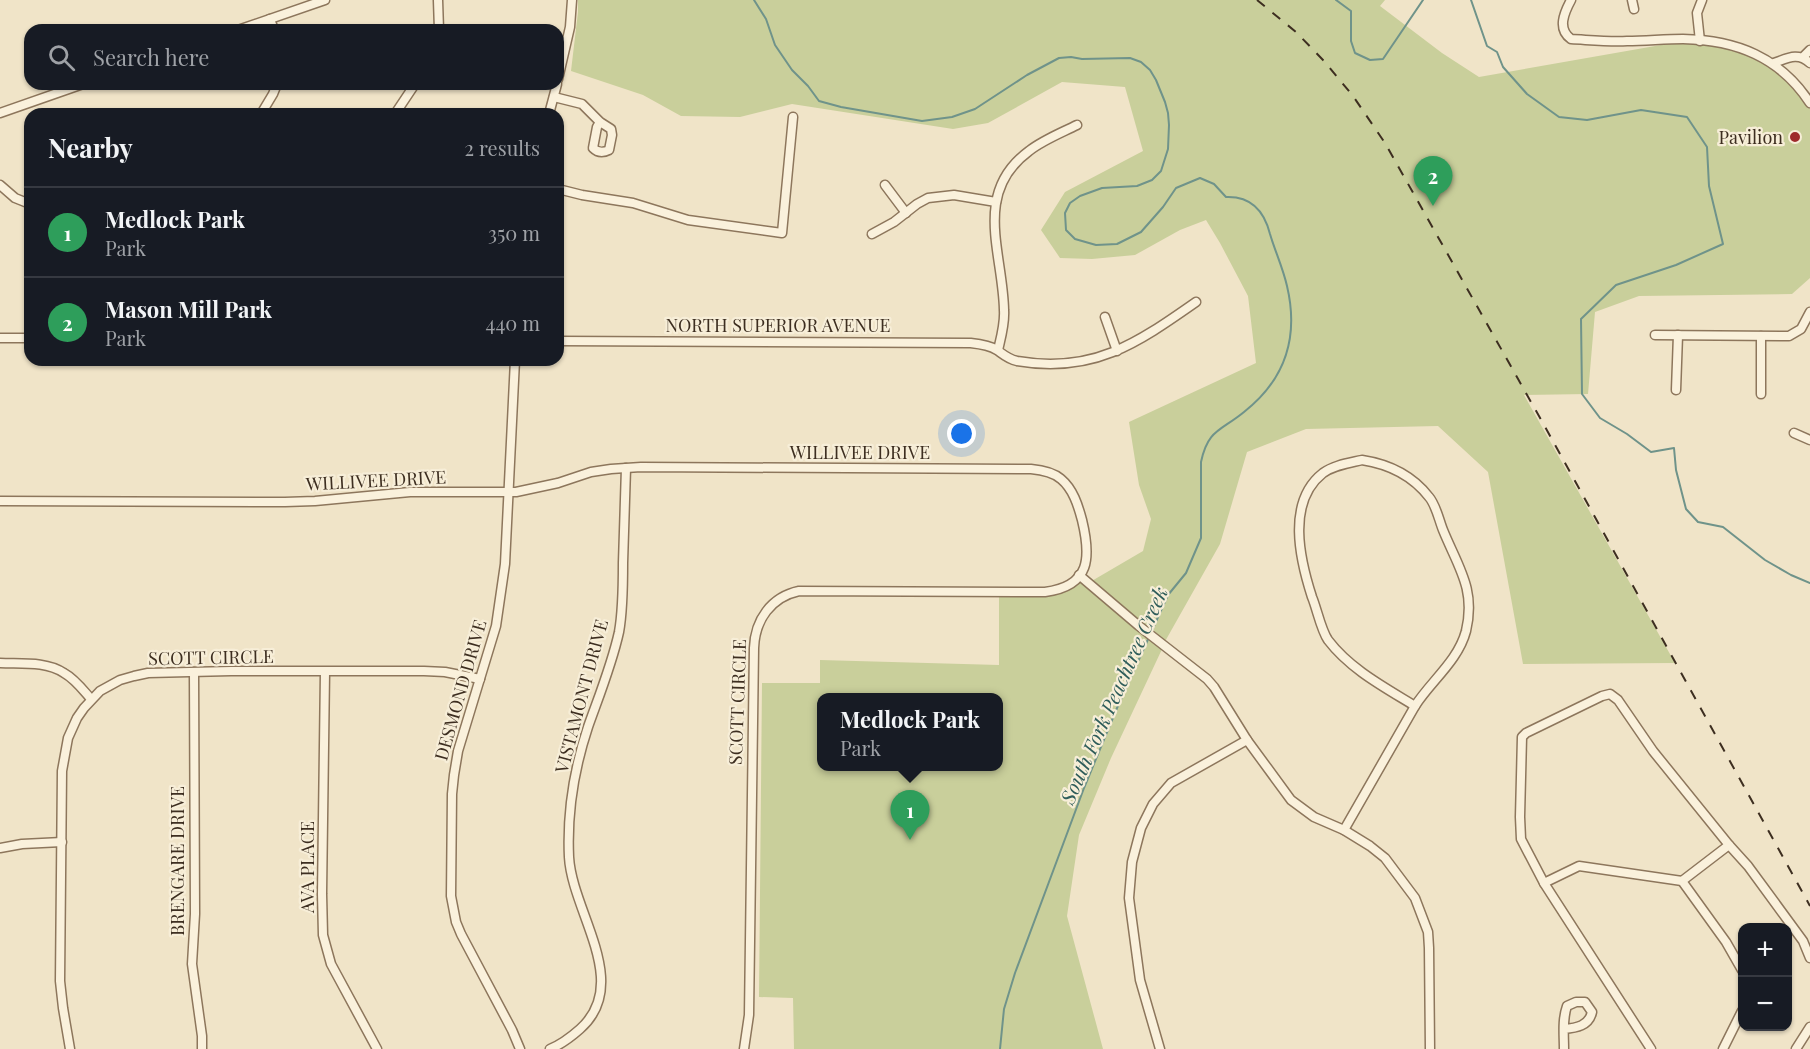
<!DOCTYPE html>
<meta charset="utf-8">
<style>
:root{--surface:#171b24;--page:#20242c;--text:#f1f3f6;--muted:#9ea1a6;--line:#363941;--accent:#0f766e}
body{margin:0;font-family:"Playfair Display",serif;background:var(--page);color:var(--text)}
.controls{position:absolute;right:18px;bottom:18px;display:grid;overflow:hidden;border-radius:12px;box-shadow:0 2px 4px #0004}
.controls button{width:54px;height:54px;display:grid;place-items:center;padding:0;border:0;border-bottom:2px solid var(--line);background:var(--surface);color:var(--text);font:30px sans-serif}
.you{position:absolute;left:962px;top:434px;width:21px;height:21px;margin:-15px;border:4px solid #fff;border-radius:50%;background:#1a73e8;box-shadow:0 0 0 9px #1a73e833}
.badge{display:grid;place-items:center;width:39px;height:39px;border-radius:50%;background:var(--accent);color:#fff;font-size:20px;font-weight:700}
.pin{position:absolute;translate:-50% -50px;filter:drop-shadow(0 2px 3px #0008)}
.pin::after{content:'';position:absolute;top:32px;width:21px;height:18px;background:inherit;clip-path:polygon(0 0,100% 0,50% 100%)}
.popup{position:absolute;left:817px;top:693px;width:186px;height:78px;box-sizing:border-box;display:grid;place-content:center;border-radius:12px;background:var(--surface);filter:drop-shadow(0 2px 4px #0005);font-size:20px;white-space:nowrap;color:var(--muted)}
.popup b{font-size:22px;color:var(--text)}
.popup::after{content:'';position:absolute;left:50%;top:100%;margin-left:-12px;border:12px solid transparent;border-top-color:var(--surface)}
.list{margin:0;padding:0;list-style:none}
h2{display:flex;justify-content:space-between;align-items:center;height:78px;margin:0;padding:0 24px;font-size:26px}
h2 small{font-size:20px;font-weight:400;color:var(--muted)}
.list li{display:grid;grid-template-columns:39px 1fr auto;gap:18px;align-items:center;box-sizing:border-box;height:90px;padding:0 24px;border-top:2px solid var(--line)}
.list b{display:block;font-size:22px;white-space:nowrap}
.list p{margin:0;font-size:20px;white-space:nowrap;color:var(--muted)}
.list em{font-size:20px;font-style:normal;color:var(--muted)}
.icon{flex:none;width:33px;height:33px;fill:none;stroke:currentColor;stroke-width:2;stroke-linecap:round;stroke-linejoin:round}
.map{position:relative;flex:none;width:1810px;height:1049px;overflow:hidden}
.search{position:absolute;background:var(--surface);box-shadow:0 2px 4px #0004;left:24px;top:24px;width:540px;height:66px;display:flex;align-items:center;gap:15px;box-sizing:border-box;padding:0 21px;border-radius:18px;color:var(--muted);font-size:22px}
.panel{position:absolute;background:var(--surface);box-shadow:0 2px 4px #0004;left:24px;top:108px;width:540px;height:258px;border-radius:18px}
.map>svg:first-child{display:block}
</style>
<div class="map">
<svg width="1810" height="1049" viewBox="0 0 1810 1049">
<rect width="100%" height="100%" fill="#f0e4c8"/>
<g fill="#c9cf9b" fill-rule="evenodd">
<polygon points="578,0 1385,0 1380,6 1442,53 1479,77 1678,42 1755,50 1792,81 1810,108 1810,278 1792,294 1639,296 1595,312 1588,394 1524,395 1675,663 1523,664 1488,472 1438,426 1306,429 1247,452 1220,544 1163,645 1090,582 1143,551 1151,519 1139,485 1129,422 1256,363 1248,296 1220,243 1206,220 1180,230 1135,255 1092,259 1060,258 1041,230 1065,192 1143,151 1125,87 1062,82 988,123 953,129 792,104 740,117 681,116 643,95 571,71 578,12"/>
<path d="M1079,575l84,72 -52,111 -32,77 -12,81 36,133h-309l-1,-51 -34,-1 3,-314h58v-23l179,5v-73l54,-1zM822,698h176v68h-176z"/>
</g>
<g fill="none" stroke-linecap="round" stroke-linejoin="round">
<g stroke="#6f938a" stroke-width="2">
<path d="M754,0l12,19 9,26 17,25 16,16 11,15 22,6 81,14 30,-4 23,-8 52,-34 32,-17 12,-1 11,2 48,-1 11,4 9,8 6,10 9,22 3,11 1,12 -1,24 -7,22 -9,9 -15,6 -35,2 -22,8 -10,7 -5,10 1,17 9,9 21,6 21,-1 24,-12 22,-25 13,-19 24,-10 14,6 12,13c25,-1 38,13 44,37 5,17 13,34 17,52 12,51 -1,93 -43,126 -23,19 -36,17 -43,50v76l-15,35 -18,22 -51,113 -33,80 -69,185 -11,36 -4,40"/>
<polyline points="1336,0 1351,11 1351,41 1355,53 1370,60 1383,59 1423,0"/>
<polyline points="1471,0 1487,46 1497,52 1503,67 1527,94 1559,117 1587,120 1641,110 1687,117 1707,147 1709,186 1723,244 1676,265 1616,285 1581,319 1582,394 1600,418 1627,434 1651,452 1674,448 1676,470 1686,509 1698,522 1723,527 1765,560 1791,575 1810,583"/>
</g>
<defs>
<g id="minor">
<polyline points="438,0 439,30"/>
<path d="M1571,0c-7,13 -14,29 0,39 19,1 38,3 56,2 19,0 37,-2 56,-2 53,1 97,18 127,64"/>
<polyline points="1632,0 1634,9"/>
<polyline points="270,19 274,30"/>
<polyline points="238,30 325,0"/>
<polyline points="1700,41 1697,13 1702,0"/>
<polyline points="1803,57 1810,50"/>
<path d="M1774,63c14,-5 24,-11 36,0"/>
<polyline points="558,79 570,27 572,0"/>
<path d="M554,97l28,7 18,18 11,7 1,6 -3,15c-6,3 -11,3 -16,-2l4,-21 3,-5"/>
<polyline points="0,113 83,84"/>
<polyline points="261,114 273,94 277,84"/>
<polyline points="395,114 415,84"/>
<polyline points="549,114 557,84"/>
<polyline points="0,185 15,198 30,204"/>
<polyline points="885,185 906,213"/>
<polyline points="558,189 582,195 633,203 688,220 782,233 793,117"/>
<polyline points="872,234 894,222 917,204 928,198 954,195 996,202"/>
<polyline points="1105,317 1117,351"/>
<polyline points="1655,335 1789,336 1801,329 1810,312"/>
<polyline points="1761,336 1761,394"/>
<polyline points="0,338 30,338"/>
<path d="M558,341l412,2c9,1 19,2 27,7 7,5 11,9 20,11 76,13 119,-17 179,-59"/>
<path d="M998,350c3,-13 7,-26 6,-40 -1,-57 -32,-117 25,-159 14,-11 32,-18 48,-26"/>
<polyline points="515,360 505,564 496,626 458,751 454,775 452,794 451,896 456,922 461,934 512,1030 520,1049"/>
<polyline points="1676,390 1678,335"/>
<polyline points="1794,433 1810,440"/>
<path d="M1362,460c26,4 50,15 67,37 7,8 10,23 14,33 15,37 33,59 23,101 -8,30 -35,50 -51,75 -31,-19 -65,-37 -87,-66 -7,-10 -11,-31 -16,-43 -12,-37 -26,-95 11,-124 11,-8 26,-10 39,-13z"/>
<path d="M0,501l285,1 30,-1 95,-9h106l42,-9 33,-11 20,-3 30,-2 390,2c11,1 22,3 30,10 12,10 17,26 21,41 9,37 9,66 -37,72l-246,-1c-28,6 -44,29 -45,57l-5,367 -5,34"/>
<polyline points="1079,575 1139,626 1207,679 1214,687 1247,740 1291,800 1314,817 1344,830 1370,846 1385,858 1415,898 1428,932 1429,948 1430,1049"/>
<path d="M0,663c21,1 46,-2 64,10 11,6 19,17 27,26"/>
<polyline points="194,672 195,914 192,964 202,1036 202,1049"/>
<polyline points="325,672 322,894 323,935 331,964 377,1049"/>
<polyline points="1344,830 1415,706"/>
<polyline points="1729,845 1682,881 1726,942 1742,970"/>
<polyline points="0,848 22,844 62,842"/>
<polyline points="1544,883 1579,866 1682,881"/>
<polyline points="70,1049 63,1008 60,981 62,771 68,738 77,718 84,708 100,691 120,680 134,676 148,673 231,671 424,671 445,672 480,679"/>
<path d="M550,1049c12,-5 21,-12 30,-20 52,-46 -8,-117 -11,-172 -2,-44 5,-88 19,-130 11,-31 24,-63 31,-95 4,-22 4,-46 4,-69 1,-31 2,-63 3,-95"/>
<polyline points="1160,1049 1140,980 1129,898 1132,862 1141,828 1153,804 1171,783 1247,740"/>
<path d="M1564,1049c0,-14 -2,-29 3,-43l9,-4h9l7,10c-3,14 -16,16 -28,17"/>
<polyline points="1651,1049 1544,883 1521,839 1520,817 1522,737 1526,733 1602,696 1610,694 1618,700 1653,751 1729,845 1748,866 1803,941 1810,958"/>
<polyline points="1723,1049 1742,1011"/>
<polyline points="1796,1049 1810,1027"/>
</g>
</defs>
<use href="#minor" stroke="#8d765c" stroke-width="11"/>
<use href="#minor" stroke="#faf1dc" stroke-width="8"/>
<polyline stroke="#3d2e20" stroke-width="2" stroke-dasharray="10 10" stroke-linecap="butt" points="1257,0 1296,32 1324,61 1353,96 1385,143 1544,425 1810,906"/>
</g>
<circle fill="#9e2a2b" stroke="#f7eed8" stroke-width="2" cx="1795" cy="137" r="6"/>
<g text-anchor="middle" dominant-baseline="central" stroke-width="4.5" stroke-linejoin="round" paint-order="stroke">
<g font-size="18" fill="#3d2e20" stroke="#f7eed8" text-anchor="end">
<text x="1783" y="137">Pavilion</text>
</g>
<g font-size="18" fill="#3d2e20" stroke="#f7eed8">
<text x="778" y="325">NORTH SUPERIOR AVENUE</text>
<text x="860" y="452">WILLIVEE DRIVE</text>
<text transform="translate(376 480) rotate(-3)">WILLIVEE DRIVE</text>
<text transform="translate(211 657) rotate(-1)">SCOTT CIRCLE</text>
<text transform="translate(460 690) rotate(-74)">DESMOND DRIVE</text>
<text transform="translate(581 696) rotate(-75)">VISTAMONT DRIVE</text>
<text transform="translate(737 702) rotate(-88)">SCOTT CIRCLE</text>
<text transform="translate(177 861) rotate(-90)">BRENGARE DRIVE</text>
<text transform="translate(307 867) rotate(-90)">AVA PLACE</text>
</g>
<g font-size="20" font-style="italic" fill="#2f5d5a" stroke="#f7eed8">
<text transform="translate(1113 695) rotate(-66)">South Fork Peachtree Creek</text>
</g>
</g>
</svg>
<div class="controls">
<button>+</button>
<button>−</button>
</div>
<div class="you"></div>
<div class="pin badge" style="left:910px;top:840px;background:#2e9e5b">1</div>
<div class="popup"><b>Medlock Park</b>Park</div>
<div class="pin badge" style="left:1433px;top:206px;background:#2e9e5b">2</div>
<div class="search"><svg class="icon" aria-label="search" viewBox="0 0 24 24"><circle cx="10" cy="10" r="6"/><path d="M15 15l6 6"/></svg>Search here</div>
<section class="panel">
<h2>Nearby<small>2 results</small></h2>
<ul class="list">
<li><span class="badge" style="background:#2e9e5b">1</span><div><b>Medlock Park</b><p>Park</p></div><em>350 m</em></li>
<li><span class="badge" style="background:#2e9e5b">2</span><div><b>Mason Mill Park</b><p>Park</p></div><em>440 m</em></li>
</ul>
</section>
</div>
